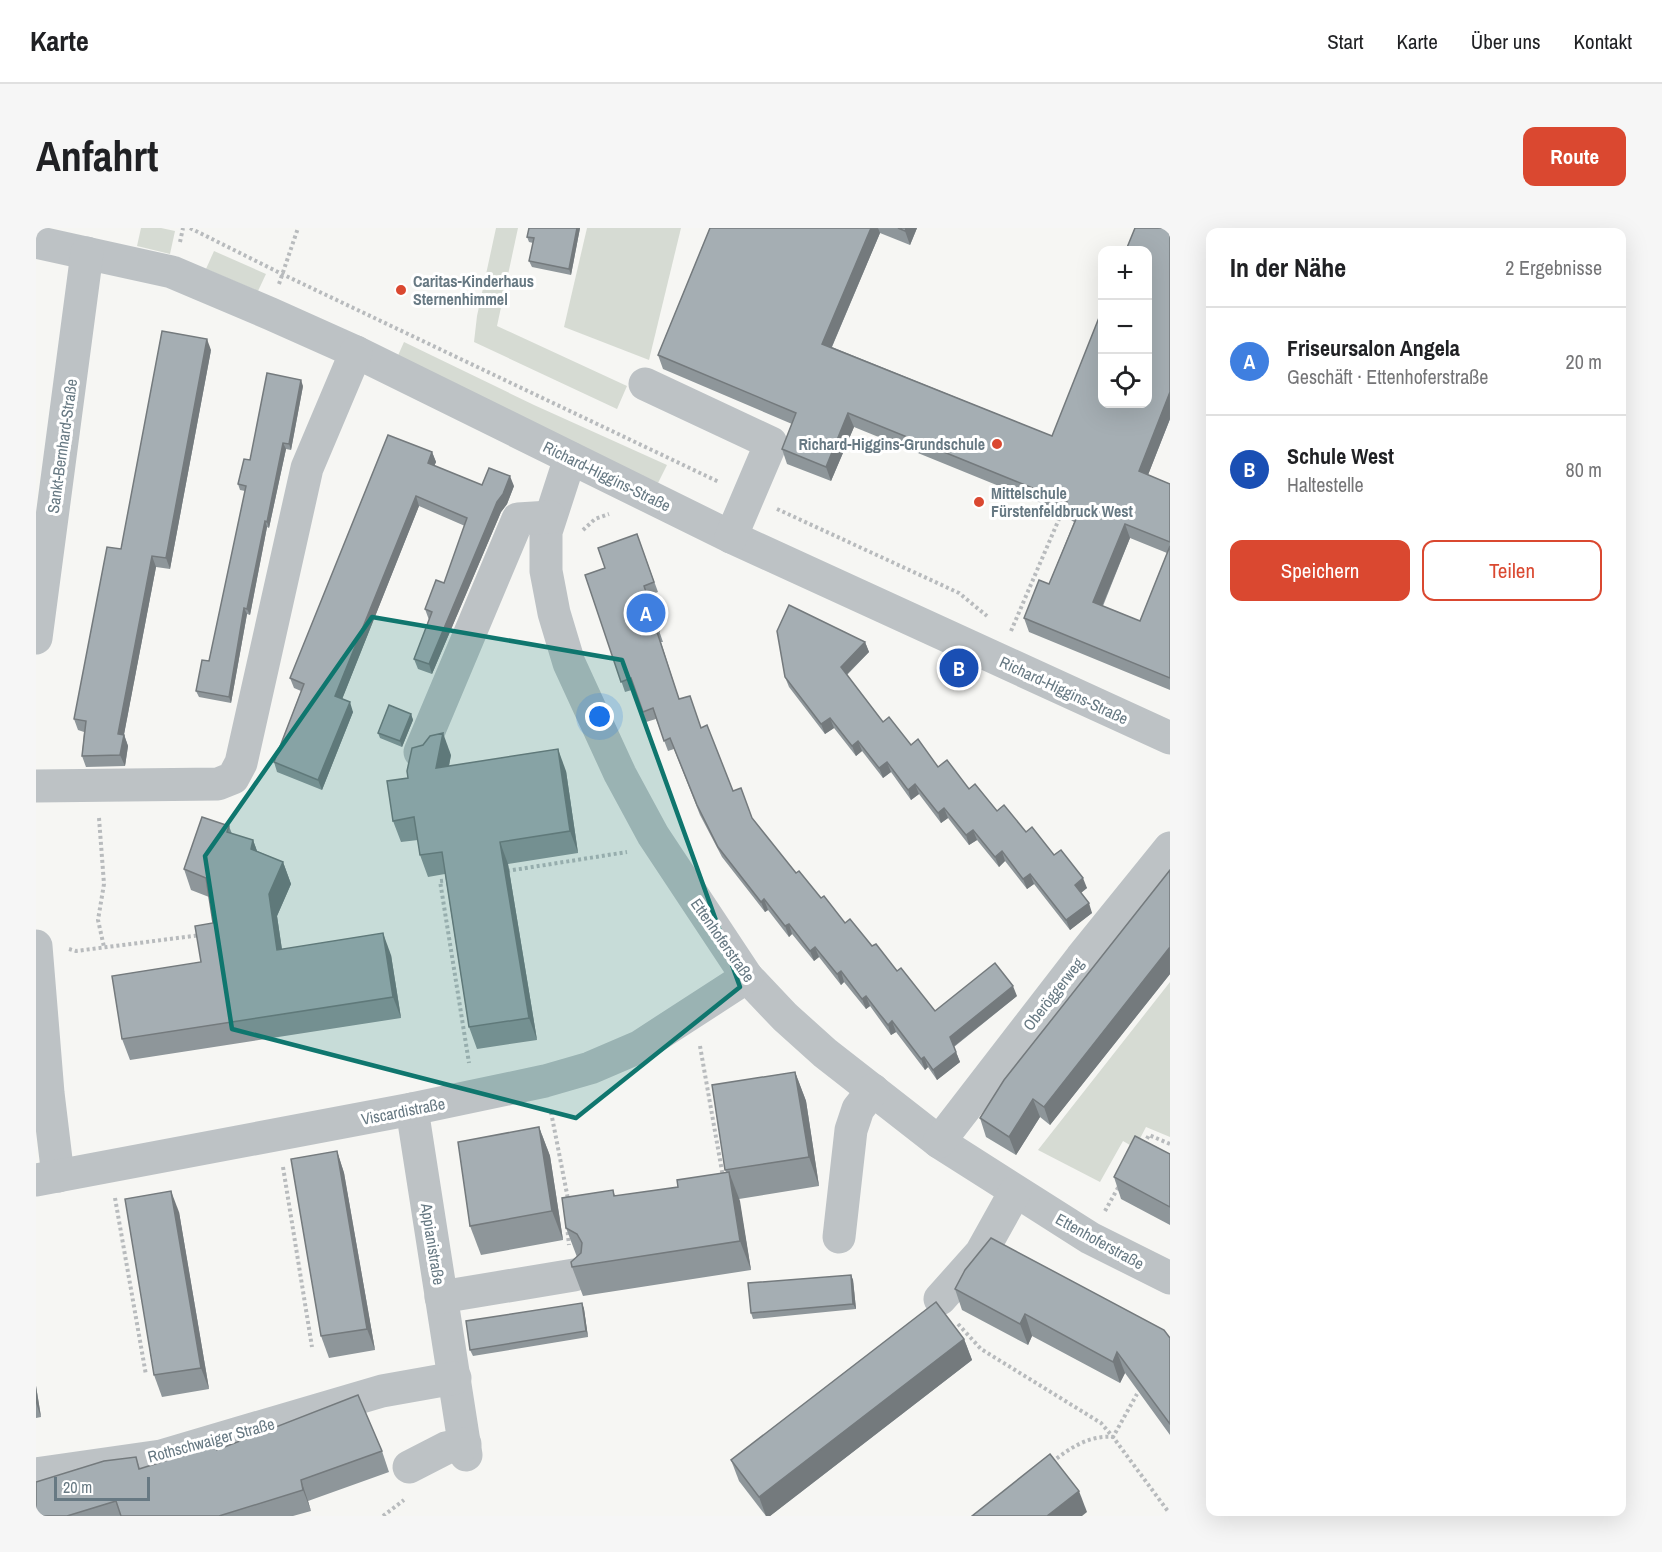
<!DOCTYPE html>
<html lang="de">
<meta charset="utf-8">
<style>
:root{--surface:#fff;--page:#f6f6f6;--text:#202124;--muted:#757577;--line:#e0e0e0;--accent:#da4830}
body{margin:0;font-family:"Archivo Narrow",sans-serif;background:var(--page);color:var(--text)}
.controls{position:absolute;right:18px;top:18px;display:grid;overflow:hidden;border-radius:12px;box-shadow:0 6px 24px #0002}
.controls button{width:54px;height:54px;display:grid;place-items:center;padding:0;border:0;border-bottom:2px solid var(--line);background:var(--surface);color:var(--text);font:30px sans-serif}
.scale{position:absolute;left:18px;bottom:15px;width:96px;box-sizing:border-box;padding-left:6px;border:3px solid #677983;border-top:0;font-size:16px;line-height:21px;white-space:nowrap;color:#677983;-webkit-text-stroke:4px #fff;paint-order:stroke}
.you{position:absolute;left:564px;top:489px;width:21px;height:21px;margin:-15px;border:4px solid #fff;border-radius:50%;background:#1a73e8;box-shadow:0 0 0 9px #1a73e833}
.badge{display:grid;place-items:center;width:39px;height:39px;border-radius:50%;background:var(--accent);color:#fff;font-size:20px;font-weight:700}
.pin{position:absolute;translate:-50% -50%;border:3px solid #fff;box-shadow:0 2px 6px #0006}
.list{margin:0;padding:0;list-style:none}
h2{display:flex;justify-content:space-between;align-items:center;height:78px;margin:0;padding:0 24px;font-size:26px}
h2 small{font-size:20px;font-weight:400;color:var(--muted)}
.list li{display:grid;grid-template-columns:39px 1fr auto;gap:18px;align-items:center;box-sizing:border-box;height:108px;padding:0 24px;border-top:2px solid var(--line)}
.list b{display:block;font-size:22px;white-space:nowrap}
.list p{margin:0;font-size:20px;white-space:nowrap;color:var(--muted)}
.list em{font-size:20px;font-style:normal;color:var(--muted)}
.actions{display:flex;gap:12px;padding:18px 24px}
.actions a{flex:1;padding:14px 0;border:2px solid var(--accent);border-radius:12px;text-align:center;font-size:21px;color:var(--accent)}
.actions .main{background:var(--accent);color:#fff}
.icon{flex:none;width:33px;height:33px;fill:none;stroke:currentColor;stroke-width:2;stroke-linecap:round;stroke-linejoin:round}
.map{position:relative;flex:none;width:1134px;height:1288px;overflow:hidden;border-radius:12px}
header{display:flex;align-items:center;gap:36px;box-sizing:border-box;height:84px;padding:0 30px;background:var(--surface);border-bottom:2px solid var(--line)}
header strong{font-size:28px}
nav{display:flex;gap:33px;margin-inline-start:auto;font-size:21px}
.intro{display:flex;align-items:center;justify-content:space-between;box-sizing:border-box;height:144px;padding:0 36px}
h1{margin:0;font-size:42px}
.button{padding:15px 27px;border-radius:12px;background:var(--accent);color:#fff;font-size:21px;font-weight:700}
main{display:flex;gap:36px;padding:0 36px}
aside{flex:1;background:var(--surface);border-radius:12px;box-shadow:0 6px 24px #0002}
.map>svg:first-child{display:block}
</style>
<header>
<strong>Karte</strong>
<nav><a>Start</a><a>Karte</a><a>Über uns</a><a>Kontakt</a></nav>
</header>
<div class="intro"><h1>Anfahrt</h1><a class="button">Route</a></div>
<main>
<div class="map">
<svg width="1134" height="1288" viewBox="0 0 1134 1288">
<rect width="100%" height="100%" fill="#f6f6f3"/>
<g fill="#d6dbd3">
<polygon points="105,0 125,0 139,3 134,26 101,18"/>
<polygon points="460,0 482,0 461,98 591,158 581,181 438,114 441,88"/>
<polygon points="551,0 645,0 613,132 528,99"/>
<polygon points="178,23 230,46 222,63 170,41"/>
<polygon points="368,114 498,177 631,237 622,255 360,132"/>
<polygon points="1134,754 1134,909 1110,899 1099,920 1087,913 1064,954 1002,922"/>
</g>
<g fill="none" stroke-linecap="round" stroke-linejoin="round">
<g stroke="#b8bbbd" stroke-width="4" stroke-dasharray="3 3" stroke-linecap="butt">
<polyline points="154,0 246,46 683,254"/>
<polyline points="144,14 147,0"/>
<polyline points="243,56 262,0"/>
<polyline points="741,281 923,365 951,388"/>
<polyline points="547,302 559,291 573,286"/>
<polyline points="975,403 1026,284"/>
<polyline points="63,590 68,656 62,692 68,719"/>
<polyline points="471,643 591,624"/>
<polyline points="413,652 404,653 433,835"/>
<polyline points="33,721 40,723 165,707"/>
<polyline points="664,818 687,949"/>
<polyline points="515,884 532,971"/>
<polyline points="1108,916 1113,907 1134,916"/>
<polyline points="247,939 276,1119"/>
<polyline points="79,970 110,1147"/>
<polyline points="1069,983 1083,958"/>
<polyline points="531,998 533,1017"/>
<polyline points="922,1096 945,1121 1065,1195 1077,1209 1101,1166"/>
<path d="M1016,1234c18,-14 37,-27 61,-25l57,77"/>
<polyline points="347,1288 368,1272"/>
</g>
<g stroke="#bdc2c5" stroke-width="33">
<polyline points="0,14 136,44 235,86 320,124 695,309 1134,510"/>
<polyline points="609,156 735,215 695,309"/>
<polyline points="534,230 510,304 510,343 518,385 533,435 584,546 617,607 711,749 749,789 789,825 903,914 1054,1010 1134,1050"/>
<polyline points="0,410 51,25"/>
<polyline points="384,524 482,291 514,289"/>
<polyline points="0,558 182,556 197,550 205,535 271,240 320,124"/>
<polyline points="0,718 12,865 22,948"/>
<polyline points="376,881 430,1227"/>
<polyline points="903,914 1045,730 1134,620"/>
<polyline points="0,952 376,881 509,853 554,840 603,819 711,749"/>
<polyline points="803,1009 815,902 822,881 837,862"/>
<polyline points="405,1069 538,1047"/>
<polyline points="904,1071 945,1025 979,964"/>
<polyline points="373,1239 410,1220 429,1216"/>
<polyline points="0,1246 125,1228 346,1163 419,1150"/>
</g>
</g>
<g fill="#8e969a" fill-rule="evenodd">
<polygon points="493,0 544,0 535,47 496,39 493,33 497,15 493,14 491,9"/>
<path d="M674,0h207l-7,17 -30,-12 -48,114 220,89 118,-208v191l-22,56 22,9v206l-141,-58 -5,-14 25,-34 25,-62 -3,-2 -3,-6 -214,-87 -23,54 -44,-17 -5,-15 10,-25 -129,-55 -5,-14zM1094,310l37,15 -27,68 -37,-15z"/>
<polygon points="175,122 134,341 120,339 88,506 92,518 89,538 50,539 46,528 48,504 42,502 38,491 85,321"/>
<polygon points="267,158 255,222 250,221 233,300 231,299 214,387 211,386 195,475 163,469 160,463 173,433 209,263 204,262 202,256 214,232"/>
<polygon points="396,224 400,234 398,238 446,257 478,258 471,276 465,284 396,446 382,441 378,431 393,392 389,381 408,355 429,298 383,278 306,471 317,484 286,562 241,544 238,534 265,463 258,460 254,450"/>
<polygon points="601,306 622,364 611,368 627,414 625,414 643,471 665,500 697,563 716,591 760,645 809,695 836,718 861,743 899,783 981,768 918,819 924,834 901,852 892,839 889,842 860,804 855,807 834,778 830,781 808,754 805,757 783,729 778,733 756,706 753,709 732,682 729,684 686,629 664,587 638,521 632,523 620,491 610,494 599,461 589,464 549,347 569,340"/>
<polygon points="829,414 833,424 811,447 847,494 902,539 1018,627 1051,660 1045,665 1056,685 1034,702 998,656 991,661 969,633 963,639 941,612 933,617 912,590 905,595 883,566 875,572 855,544 847,550 826,523 820,528 798,500 789,506 753,459 749,449"/>
<polygon points="375,486 377,492 366,519 344,510 342,505"/>
<polygon points="415,527 413,538 530,543 542,625 472,636 501,812 441,821 433,799 409,646 392,649 384,627 382,612 365,614 357,593 372,550"/>
<polygon points="193,598 196,606 217,612 221,623 247,634 255,656 241,688 246,721 355,727 365,790 94,832 86,811 165,734 177,695 173,669 155,662 148,641"/>
<polygon points="1134,642 1134,746 1014,897 1004,889 980,927 950,909 944,890"/>
<polygon points="759,844 770,873 783,958 703,971 715,1042 547,1068 536,1039 541,1029 530,1000 577,962 579,968 642,959 690,944 689,942"/>
<polygon points="503,899 514,928 527,1012 445,1027 434,998"/>
<polygon points="301,923 308,945 339,1122 293,1130 285,1108"/>
<polygon points="1134,926 1134,997 1085,971 1078,949"/>
<polygon points="143,984 173,1161 126,1169 118,1147"/>
<polygon points="815,1047 817,1052 820,1081 717,1091 715,1085"/>
<polygon points="919,1061 1134,1110 1134,1207 1089,1145 1084,1155 996,1108 992,1117 926,1082"/>
<polygon points="546,1075 548,1081 552,1109 437,1128 434,1122"/>
<polygon points="928,1111 936,1132 734,1288 730,1288 703,1253 695,1232"/>
<polygon points="0,1158 5,1189 0,1190"/>
<polygon points="182,1222 346,1223 353,1244 272,1273 275,1283 257,1288 0,1288 100,1229 104,1241"/>
</g>
<g fill="#747a7d">
<polygon points="541,0 544,0 535,47 533,41"/>
<polygon points="835,0 842,0 844,5 791,130 786,116"/>
<polygon points="870,0 881,0 874,17 869,3"/>
<polygon points="171,111 175,122 134,341 130,330"/>
<polygon points="265,152 267,158 255,222 253,216"/>
<polygon points="1134,164 1134,191 1108,257 1103,243"/>
<polygon points="812,185 818,199 795,253 790,239"/>
<polygon points="247,215 250,221 233,300 231,294"/>
<polygon points="396,224 400,234 395,245 392,235"/>
<polygon points="474,248 478,258 471,276 465,284 396,446 393,436 461,274"/>
<polygon points="380,268 383,278 303,479 299,468"/>
<polygon points="229,293 231,299 214,387 211,381"/>
<polygon points="1089,296 1094,310 1062,388 1057,374"/>
<polygon points="116,328 120,339 86,517 82,506"/>
<polygon points="208,380 211,386 195,475 193,469"/>
<polygon points="829,414 833,424 808,449 805,439"/>
<polygon points="314,474 317,484 286,562 282,552"/>
<polygon points="375,486 377,492 366,519 364,513"/>
<polygon points="794,490 798,500 789,506 785,496"/>
<polygon points="407,505 415,527 408,562 400,540"/>
<polygon points="88,507 92,518 89,538 84,527"/>
<polygon points="822,513 826,523 820,528 816,518"/>
<polygon points="522,521 530,543 542,625 534,603"/>
<polygon points="851,534 855,544 847,550 843,540"/>
<polygon points="879,556 883,566 875,572 872,562"/>
<polygon points="908,580 912,590 905,595 902,585"/>
<polygon points="937,602 941,612 933,617 930,607"/>
<polygon points="217,612 225,634 215,621"/>
<polygon points="464,614 472,636 501,812 493,790"/>
<polygon points="966,623 969,633 963,639 959,629"/>
<polygon points="247,634 255,656 241,688 249,743 241,722 233,666"/>
<polygon points="994,646 998,656 991,661 987,651"/>
<polygon points="1047,650 1051,660 1042,667 1039,657"/>
<polygon points="728,671 732,682 729,684 725,674"/>
<polygon points="1053,675 1056,685 1034,702 1030,692"/>
<polygon points="753,696 756,706 753,709 749,698"/>
<polygon points="347,705 355,727 365,790 357,769"/>
<polygon points="779,719 783,729 778,733 774,723"/>
<polygon points="1134,719 1134,746 1014,897 1008,879"/>
<polygon points="805,743 808,754 805,757 801,746"/>
<polygon points="977,758 981,768 917,819 914,809"/>
<polygon points="830,768 834,778 830,781 826,771"/>
<polygon points="856,793 860,804 855,807 852,797"/>
<polygon points="920,824 924,834 901,852 897,842"/>
<polygon points="888,829 892,839 889,842 885,831"/>
<polygon points="759,844 770,873 783,958 773,929"/>
<polygon points="997,871 1004,889 980,927 973,909"/>
<polygon points="503,899 514,928 527,1012 516,983"/>
<polygon points="301,923 308,945 339,1122 331,1101"/>
<polygon points="693,944 704,973 715,1042 704,1013"/>
<polygon points="135,963 143,984 173,1161 165,1140"/>
<polygon points="815,1047 817,1052 820,1081 817,1076"/>
<polygon points="546,1075 548,1081 552,1109 550,1103"/>
<polygon points="989,1086 996,1108 992,1117 984,1096"/>
<polygon points="928,1111 936,1132 734,1288 730,1288 723,1269"/>
<polygon points="1081,1124 1089,1145 1084,1155 1077,1134"/>
<polygon points="0,1158 5,1189 0,1175"/>
<polygon points="265,1252 272,1273 275,1283 267,1262"/>
<polygon points="1043,1263 1051,1284 1046,1288 1011,1288"/>
</g>
<g fill="#a5aeb3" stroke="#747a7d" stroke-width="1.5">
<polygon points="493,0 541,0 533,41 493,33 498,10 491,9"/>
<polygon points="674,0 835,0 786,116 1016,208 1066,82 1066,176 1112,176 1112,22 1090,22 1099,0 1134,0 1134,164 1103,243 1134,256 1134,314 1089,296 1057,374 1104,393 1134,318 1134,450 988,390 1003,352 1013,356 1043,284 1029,278 1031,274 812,185 790,239 746,221 760,185 622,127"/>
<polygon points="862,0 870,0 869,3"/>
<polygon points="126,103 171,111 130,330 116,328 82,506 88,507 84,527 46,528 50,493 38,491 71,319 85,321"/>
<polygon points="231,145 265,152 253,216 247,215 231,294 229,293 211,381 208,380 193,469 160,463 166,432 173,433 210,258 202,256 208,231 214,232"/>
<polygon points="352,207 396,224 392,235 446,257 453,240 474,248 467,266 461,274 393,436 378,431 396,384 389,381 400,352 408,355 431,290 380,268 299,468 314,474 282,552 238,534 268,456 254,450"/>
<polygon points="601,306 618,354 608,358 623,403 621,404 643,471 654,468 665,500 671,497 697,563 705,560 716,590 760,645 763,643 785,670 788,668 809,695 814,691 836,718 840,716 861,743 865,740 899,783 959,735 977,758 914,809 920,824 897,842 888,829 885,831 856,793 852,797 830,768 826,771 805,743 801,746 779,719 774,723 753,696 749,698 728,671 725,674 682,619 661,577 634,510 628,513 617,480 607,484 595,450 585,454 549,347 569,340 562,320"/>
<polygon points="753,377 829,414 805,439 847,494 853,489 875,517 882,511 902,539 911,532 933,561 939,556 961,583 968,577 990,604 996,599 1018,627 1025,622 1047,650 1039,657 1053,675 1030,692 994,646 987,651 966,623 959,629 937,602 930,607 908,580 902,585 879,556 872,562 851,534 843,540 822,513 816,518 794,490 785,496 749,449 741,403"/>
<polygon points="353,477 375,486 364,513 342,505"/>
<polygon points="407,505 400,540 522,521 534,603 464,614 493,790 433,799 406,624 384,627 378,589 357,593 351,553 372,550 371,543 376,520 387,517 394,508"/>
<polygon points="166,589 193,598 191,604 217,612 215,621 247,634 233,666 241,722 347,705 357,769 86,811 76,748 165,734 159,698 177,695 170,650 148,641"/>
<polygon points="1134,642 1134,719 1008,879 997,871 973,909 944,890 968,852"/>
<polygon points="759,844 773,929 689,942 676,857"/>
<polygon points="503,899 516,983 434,998 422,914"/>
<polygon points="1099,908 1134,926 1134,979 1078,949"/>
<polygon points="301,923 331,1101 285,1108 255,931"/>
<polygon points="693,944 704,1013 536,1039 535,1034 545,1025 546,1015 541,1006 530,1000 526,970 577,962 578,968 642,959 641,952"/>
<polygon points="135,963 165,1140 118,1147 89,971"/>
<polygon points="955,1010 1128,1102 1134,1110 1134,1196 1081,1124 1077,1134 989,1086 984,1096 919,1061 929,1042"/>
<polygon points="815,1047 817,1076 715,1085 712,1055"/>
<polygon points="900,1074 928,1111 723,1269 695,1232"/>
<polygon points="546,1075 550,1103 434,1122 430,1093"/>
<polygon points="322,1167 346,1223 265,1252 267,1262 183,1288 85,1288 80,1273 31,1288 0,1288 0,1254 68,1233 100,1229 103,1241 180,1217 181,1222"/>
<polygon points="1014,1226 1043,1263 1011,1288 936,1288"/>
</g>
<path fill="#0f766e" fill-opacity="0.2" stroke="#0f766e" stroke-width="4.5" stroke-linejoin="round" d="M336,389l250,43 118,327 -164,131 -344,-89 -27,-173z"/>
<g fill="#da4830" stroke="#fff" stroke-width="2">
<circle cx="365" cy="62" r="6"/>
<circle cx="961" cy="216" r="6"/>
<circle cx="943" cy="274" r="6"/>
</g>
<g text-anchor="middle" dominant-baseline="central" stroke-width="6" stroke-linejoin="round" paint-order="stroke">
<g font-size="16" font-weight="bold" fill="#677983" stroke="#fff" text-anchor="start">
<text x="377" y="53">Caritas-Kinderhaus<tspan x="377" dy="18">Sternenhimmel</tspan></text>
<text x="949" y="216" text-anchor="end">Richard-Higgins-Grundschule</text>
<text x="955" y="265">Mittelschule<tspan x="955" dy="18">Fürstenfeldbruck West</tspan></text>
</g>
<g font-size="16" fill="#677983" stroke="#fff">
<text transform="translate(26 218) rotate(-82)">Sankt-Bernhard-Straße</text>
<text transform="translate(571 248) rotate(26)">Richard-Higgins-Straße</text>
<text transform="translate(1028 462) rotate(25)">Richard-Higgins-Straße</text>
<text transform="translate(687 712) rotate(55)">Ettenhoferstraße</text>
<text transform="translate(1017 766) rotate(-52)">Oberöggerweg</text>
<text transform="translate(367 883) rotate(-11)">Viscardistraße</text>
<text transform="translate(1064 1013) rotate(29)">Ettenhoferstraße</text>
<text transform="translate(397 1016) rotate(81)">Appianistraße</text>
<text transform="translate(175 1212) rotate(-15)">Rothschwaiger Straße</text>
</g>
</g>
</svg>
<div class="controls">
<button>+</button>
<button>−</button>
<button><svg class="icon" aria-label="locate" viewBox="0 0 24 24"><circle cx="12" cy="12" r="6"/><path d="M12 2v4M12 18v4M2 12h4M18 12h4"/></svg></button>
</div>
<div class="scale">20 m</div>
<div class="you"></div>
<div class="pin badge" style="left:610px;top:385px;background:#3f7fe0">A</div>
<div class="pin badge" style="left:923px;top:440px;background:#1a4fb4">B</div>
</div>
<aside>
<h2>In der Nähe<small>2 Ergebnisse</small></h2>
<ul class="list">
<li><span class="badge" style="background:#3f7fe0">A</span><div><b>Friseursalon Angela</b><p>Geschäft · Ettenhoferstraße</p></div><em>20 m</em></li>
<li><span class="badge" style="background:#1a4fb4">B</span><div><b>Schule West</b><p>Haltestelle</p></div><em>80 m</em></li>
</ul>
<div class="actions"><a class="main">Speichern</a><a>Teilen</a></div>
</aside>
</main>
